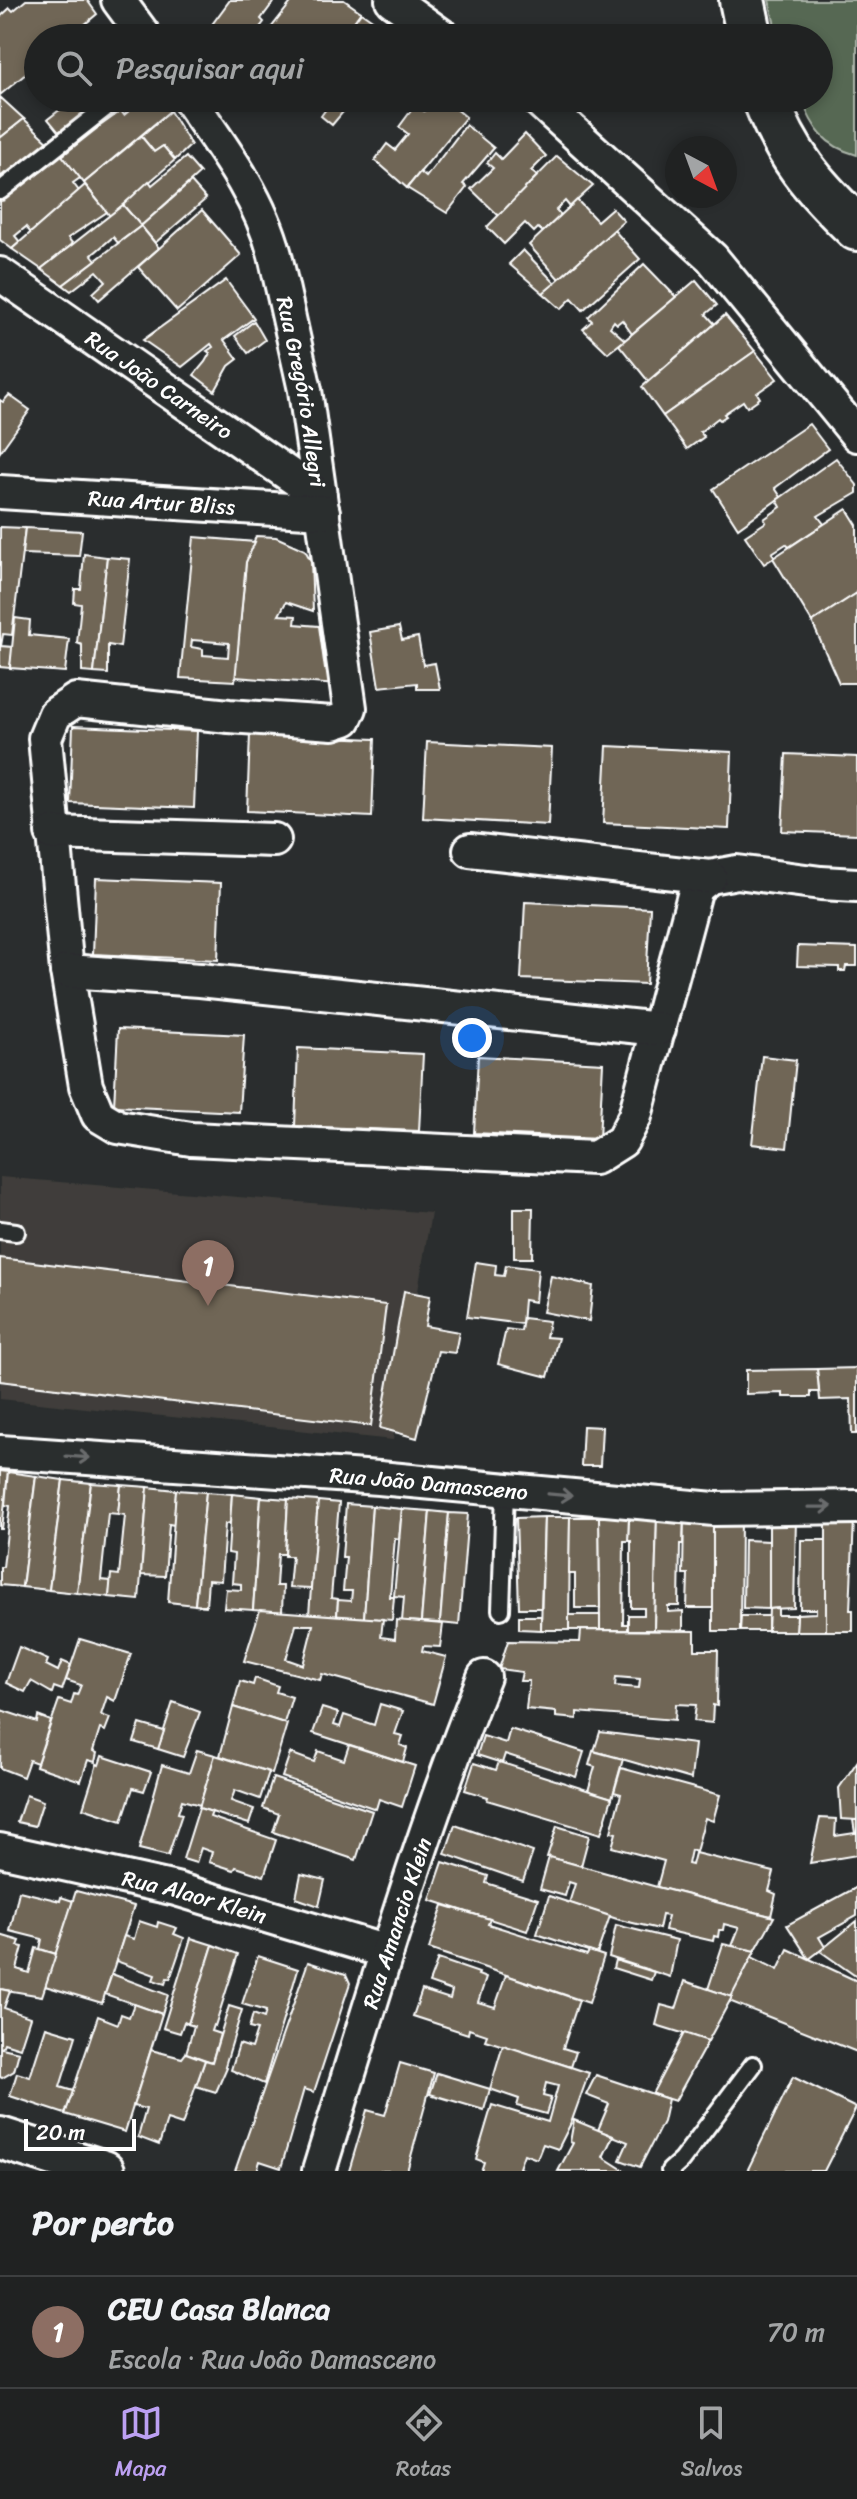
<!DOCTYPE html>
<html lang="pt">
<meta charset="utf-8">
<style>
:root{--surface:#202222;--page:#2d2f2f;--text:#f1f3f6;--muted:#a2a4a5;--line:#3d3f40;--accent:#bca0f2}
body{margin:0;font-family:Sriracha,sans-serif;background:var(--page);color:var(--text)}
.compass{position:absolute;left:665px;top:136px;width:72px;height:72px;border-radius:50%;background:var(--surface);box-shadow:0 4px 12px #0003;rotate:139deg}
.scale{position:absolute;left:24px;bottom:20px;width:112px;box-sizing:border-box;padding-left:8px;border:4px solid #fff;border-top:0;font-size:22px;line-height:28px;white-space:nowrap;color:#fff;-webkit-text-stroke:6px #2a2d2e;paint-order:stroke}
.you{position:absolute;left:472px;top:1038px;width:28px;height:28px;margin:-20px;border:6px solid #fff;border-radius:50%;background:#1a73e8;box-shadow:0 0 0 12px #1a73e833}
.badge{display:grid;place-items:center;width:52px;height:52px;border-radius:50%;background:var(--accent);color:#fff;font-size:26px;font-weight:700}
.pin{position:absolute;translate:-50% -66px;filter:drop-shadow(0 2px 4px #0008)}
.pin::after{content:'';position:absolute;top:42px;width:28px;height:24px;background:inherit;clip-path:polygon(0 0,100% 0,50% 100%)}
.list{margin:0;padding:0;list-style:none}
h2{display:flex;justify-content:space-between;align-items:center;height:104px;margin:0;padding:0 32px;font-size:34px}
h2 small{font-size:26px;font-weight:400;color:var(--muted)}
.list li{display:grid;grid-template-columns:52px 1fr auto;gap:24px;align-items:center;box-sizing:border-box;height:112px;padding:0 32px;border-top:2px solid var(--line)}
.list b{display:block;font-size:30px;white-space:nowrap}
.list p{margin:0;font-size:26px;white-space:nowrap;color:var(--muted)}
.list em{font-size:26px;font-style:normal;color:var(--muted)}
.icon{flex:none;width:44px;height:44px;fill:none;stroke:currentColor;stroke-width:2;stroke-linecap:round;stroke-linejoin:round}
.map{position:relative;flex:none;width:857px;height:2171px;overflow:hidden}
.search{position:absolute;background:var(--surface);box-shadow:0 4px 12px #0003;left:24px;right:24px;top:24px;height:88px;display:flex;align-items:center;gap:20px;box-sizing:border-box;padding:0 28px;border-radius:44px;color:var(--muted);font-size:30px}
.sheet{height:216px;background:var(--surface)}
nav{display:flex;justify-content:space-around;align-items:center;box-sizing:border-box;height:112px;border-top:2px solid var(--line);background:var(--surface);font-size:22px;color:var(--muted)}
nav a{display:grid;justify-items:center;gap:4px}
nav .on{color:var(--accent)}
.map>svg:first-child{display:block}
</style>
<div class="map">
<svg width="857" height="2171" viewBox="0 0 857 2171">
<rect width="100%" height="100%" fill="#2a2d2e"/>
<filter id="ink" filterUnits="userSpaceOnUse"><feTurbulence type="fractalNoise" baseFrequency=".0125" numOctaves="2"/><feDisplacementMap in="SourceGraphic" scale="16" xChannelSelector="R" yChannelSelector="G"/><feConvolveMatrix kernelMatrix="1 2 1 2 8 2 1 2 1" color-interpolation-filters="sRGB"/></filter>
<g filter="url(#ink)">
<polygon fill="#3f3e3a" points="0,1177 431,1213 393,1440 0,1399"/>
<path fill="#576853" stroke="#abb4a9" stroke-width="2" d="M769,0h88v155c-33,-9 -44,-26 -56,-57h18v-60h-41z"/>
<g fill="#6f6657" stroke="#fff" stroke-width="2" fill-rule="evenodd">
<polygon points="26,0 87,0 97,14 71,36 67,32 60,38 38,38 38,64 0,95 0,17 10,8 13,11"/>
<polygon points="230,0 275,0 261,19 264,22 252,38 202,38"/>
<polygon points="293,0 344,0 361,12 342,38 256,38 263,29 271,36 274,31 271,28"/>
<polygon points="361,12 398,38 377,38 354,22"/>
<polygon points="0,97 24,119 0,138"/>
<polygon points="75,98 82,98 92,112 62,136 48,119"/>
<polygon points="145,98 162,98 170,111 84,183 62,156 100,126 121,111 124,115"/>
<polygon points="334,98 348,106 332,125 321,116"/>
<polygon points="434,98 443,98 466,117 407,188 375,160 387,144 395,150 408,134 399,127 416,104 424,111"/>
<polygon points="170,111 191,145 175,160 163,146 154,152 141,136"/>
<polygon points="24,119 52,145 9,179 5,173 0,177 0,138"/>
<polygon points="466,125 494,148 463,184 467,187 447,213 407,188 420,172 426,177"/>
<polygon points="525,134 546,156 531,171 537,176 499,216 471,189 493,168 487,163 495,153 501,159"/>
<polygon points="141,136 154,152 163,146 175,160 110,216 84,183"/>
<polygon points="60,153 80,178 73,183 79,191 31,233 26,227 15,236 20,242 12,249 0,240 0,201 43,170 42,167"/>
<polygon points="557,156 593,186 570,207 565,201 556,210 561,215 543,232 538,228 534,232 525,223 504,244 487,227"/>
<polygon points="186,157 200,173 141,226 123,205 149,181 152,185"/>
<polygon points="191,182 206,199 155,243 141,226"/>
<polygon points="85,185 107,212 68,238 73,244 41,269 12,249"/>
<polygon points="577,200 597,221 612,208 624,221 559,279 529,245"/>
<polygon points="123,205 141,226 118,243 113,237 92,255 96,260 63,285 41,269"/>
<polygon points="202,210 241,255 177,311 138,267"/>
<polygon points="141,226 159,248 99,300 93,293 106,281 97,271 71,291 63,285"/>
<polygon points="614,230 640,259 583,310 572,298 561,309 543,293"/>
<polygon points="523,250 555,283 543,293 509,264"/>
<polygon points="644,264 676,297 632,334 622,320 617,324 614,321 610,327 625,340 608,353 583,329 592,321 588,317"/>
<polygon points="226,280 254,318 224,340 238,359 229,366 215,391 194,375 205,362 210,353 207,351 213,347 211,344 182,367 143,340"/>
<polygon points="696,280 717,305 706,314 715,324 648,381 619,345"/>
<polygon points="725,315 755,351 663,416 642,387"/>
<polygon points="254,321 265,340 248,353 235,336"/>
<polygon points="755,351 777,379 757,393 760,398 747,407 743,401 724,414 726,416 720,420 718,418 700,432 704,437 687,449 663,416"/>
<polygon points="9,395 30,410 0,452 0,400 3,402"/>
<polygon points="809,424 828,449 775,488 781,497 738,528 713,489"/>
<polygon points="836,458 857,485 857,493 818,516 824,524 789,547 786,544 772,553 775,557 764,564 745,536 766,522 764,519 781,507 777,500"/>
<polygon points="847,509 857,525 857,593 812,622 773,558"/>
<polygon points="0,527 25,528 12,635 3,634 1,646 13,647 10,668 0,667"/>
<polygon points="25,528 82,531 79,556 22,554"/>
<polygon points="256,536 276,537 305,550 311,561 313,611 286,602 279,615 296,616 295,624 319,626 325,669 332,670 337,685 235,677 246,562"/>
<path d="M194,537l61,5 -9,20 -11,119 -55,-3zM192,640l37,3 -1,14 -25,-2v-6l-12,-2z"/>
<polygon points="84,554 107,557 94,673 82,672 82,645 77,643 81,604 74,603 75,589 81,589"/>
<polygon points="107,557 130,559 120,647 108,645 108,674 94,673"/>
<polygon points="857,593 857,683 839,683 812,622"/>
<polygon points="15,618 30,620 29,635 69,639 65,672 10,668"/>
<polygon points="399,627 402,640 418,637 423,665 435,663 440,689 417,689 417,683 379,687 370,632"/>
<polygon points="73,726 197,731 194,808 70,803"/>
<polygon points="250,734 375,739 372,817 247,811"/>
<polygon points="427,742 552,748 548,825 423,818"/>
<polygon points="607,746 732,752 729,829 603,823"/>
<polygon points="786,754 857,757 857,834 782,831"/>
<polygon points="96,878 221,883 218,960 93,954"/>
<polygon points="525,902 650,908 646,984 521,979"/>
<polygon points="798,946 857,948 857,966 846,966 845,971 839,971 839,967 797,966"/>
<polygon points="118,1029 244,1035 239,1112 114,1106"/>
<polygon points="298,1048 423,1054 419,1131 295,1126"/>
<polygon points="478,1056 603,1063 599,1139 474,1133"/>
<polygon points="762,1056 796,1060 787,1148 752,1144"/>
<polygon points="514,1208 533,1208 532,1258 514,1258"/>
<polygon points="0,1258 386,1305 371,1426 0,1381"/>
<polygon points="476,1262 496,1265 495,1275 504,1276 506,1265 538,1269 535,1302 524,1300 522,1324 467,1317"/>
<polygon points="551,1276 593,1286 589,1321 543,1312"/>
<polygon points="404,1291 430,1296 425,1326 459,1332 455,1353 438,1351 417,1438 380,1428"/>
<polygon points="523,1318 549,1321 546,1337 558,1338 548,1377 498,1364 506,1329 521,1331"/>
<polygon points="857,1368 857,1434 852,1434 851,1399 820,1400 817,1369"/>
<polygon points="817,1369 819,1392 811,1392 811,1397 783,1397 783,1393 746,1394 746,1370"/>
<polygon points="583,1426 602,1427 600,1466 581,1466"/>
<polygon points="0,1471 8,1472 2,1529 0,1529"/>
<polygon points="8,1472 36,1476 22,1587 0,1585 0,1567 3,1567 10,1506 5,1505"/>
<polygon points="36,1476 63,1480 49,1590 22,1587"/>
<polygon points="63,1480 91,1483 77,1593 49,1590"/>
<polygon points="91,1483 121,1485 118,1514 108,1513 101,1580 111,1581 109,1597 77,1593"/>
<polygon points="121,1485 148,1487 139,1600 109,1597 111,1574 119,1575 125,1515 118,1514"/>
<polygon points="148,1487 176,1490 174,1525 169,1524 165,1576 141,1575"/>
<polygon points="176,1490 206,1492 195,1605 168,1602"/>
<polygon points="206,1492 232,1494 230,1523 225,1524 221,1581 208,1580 206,1606 195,1605"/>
<polygon points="232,1494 261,1497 253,1610 224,1608 226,1589 241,1590 241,1584 232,1583 234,1554 228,1553"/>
<polygon points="261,1497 288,1499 285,1554 278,1554 276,1586 283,1586 282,1612 253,1610"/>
<polygon points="288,1499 318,1501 311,1589 289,1588 292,1556 285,1556"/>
<polygon points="318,1501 339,1503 331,1598 338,1599 337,1616 309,1614"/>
<polygon points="346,1504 372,1506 364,1618 337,1616 338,1600 351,1601 352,1591 343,1591 346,1557 342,1557"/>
<polygon points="372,1506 402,1509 399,1539 395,1538 390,1597 394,1597 392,1620 364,1618"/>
<polygon points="402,1509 430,1511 421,1622 402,1621 404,1597 394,1596"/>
<polygon points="430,1511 449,1513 440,1623 421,1622"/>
<polygon points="449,1513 468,1514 459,1625 440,1623"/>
<polygon points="629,1516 657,1516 654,1630 628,1630 628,1615 644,1615 644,1608 631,1608 631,1541 628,1541"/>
<polygon points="629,1516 628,1541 624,1541 623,1624 628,1624 628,1630 600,1630 599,1517"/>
<polygon points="657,1516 684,1516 683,1544 680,1544 679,1606 668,1606 668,1612 683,1611 683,1631 654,1630"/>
<polygon points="684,1516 713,1516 713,1608 687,1608 688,1574 683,1574"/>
<polygon points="713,1516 741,1517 740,1631 713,1631"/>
<polygon points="544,1517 541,1608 519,1608 516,1518"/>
<polygon points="544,1517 570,1517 569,1630 541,1630"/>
<polygon points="570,1517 599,1517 600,1608 575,1608 575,1574 569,1574"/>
<polygon points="769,1518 796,1518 794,1608 769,1609"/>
<polygon points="826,1518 854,1519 850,1610 853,1610 853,1631 826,1631"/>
<polygon points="744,1540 769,1541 769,1609 743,1608"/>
<polygon points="801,1540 826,1540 826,1631 796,1631 797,1614 816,1613 816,1609 800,1609"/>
<polygon points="778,1608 778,1615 797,1615 796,1631 768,1631 769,1609"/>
<path d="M260,1610l123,9 -2,18 14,2 1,-19 47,4 -3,23 -17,-1 -1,5 24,6 -13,47 -111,-30 -2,6 -76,-19zM296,1625h17l-10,40 -17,-6z"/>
<rect x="569" y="1615" width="31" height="15"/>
<polygon points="519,1616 541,1616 541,1630 519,1629"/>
<polygon points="741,1616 768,1616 768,1631 740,1631"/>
<path d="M581,1630l114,1v19h23l-1,56 -4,-1 -1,18 -18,-2 2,-16 -20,-1 -1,16 -98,-8v7l-21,-2v-5l-30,-3 3,-28h-9l2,-9 -23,-3 9,-28 72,1zM616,1677l24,2 -1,9 -24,-2z"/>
<polygon points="80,1639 131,1654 115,1701 107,1697 101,1715 110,1718 105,1731 100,1729 93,1751 97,1753 95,1762 88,1760 81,1781 36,1766 59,1700 71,1704 74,1694 77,1695 81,1685 66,1680"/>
<polygon points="19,1647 48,1660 46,1665 58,1671 62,1661 71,1665 62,1690 54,1687 52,1693 31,1681 25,1692 6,1683"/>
<polygon points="255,1678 278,1686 276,1692 292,1697 284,1723 233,1707 240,1681 253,1685"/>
<polygon points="173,1702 200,1712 183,1757 158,1749"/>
<polygon points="380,1704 403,1711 395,1734 403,1736 400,1745 407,1748 403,1762 313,1733 322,1708 338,1713 334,1725 340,1727 344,1715 374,1725"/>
<polygon points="233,1707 287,1724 272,1774 220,1756"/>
<polygon points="1,1710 37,1722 38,1716 51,1721 37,1763 29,1760 23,1777 0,1768"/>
<polygon points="140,1724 164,1731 158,1749 134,1742"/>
<polygon points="510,1729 584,1752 576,1777 505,1754 502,1763 477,1755 483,1736 506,1743"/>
<polygon points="600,1732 695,1744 691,1779 594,1751"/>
<polygon points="349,1745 415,1766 402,1807 379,1799 376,1809 282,1777 290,1753 314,1762 318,1751 344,1760"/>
<polygon points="197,1750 215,1755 200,1805 182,1800 178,1813 182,1814 168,1856 139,1849 162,1765 189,1773"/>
<polygon points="593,1751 623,1759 612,1798 588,1791 595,1767 589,1765"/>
<polygon points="215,1755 269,1772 260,1799 235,1790 231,1801 254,1809 249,1824 199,1808"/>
<polygon points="102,1756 151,1772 144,1791 133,1788 122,1821 83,1808 97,1764 99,1765"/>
<polygon points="499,1762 612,1798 601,1834 487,1800 488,1797 465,1790 474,1763 496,1770"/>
<polygon points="857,1762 857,1820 841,1819 839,1788"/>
<polygon points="621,1768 720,1795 713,1821 705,1818 696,1852 691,1850 688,1864 692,1865 695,1853 774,1872 769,1891 776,1894 771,1916 657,1887 664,1861 612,1847 616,1833 611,1832 621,1794 614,1792"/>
<polygon points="273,1778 372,1811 356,1860 273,1832 279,1814 263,1808"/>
<polygon points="26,1795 43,1801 35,1826 17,1822"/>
<polygon points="199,1808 212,1812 210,1817 276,1840 264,1876 236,1867 234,1870 209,1862 212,1852 201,1848 196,1863 183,1859"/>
<polygon points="820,1818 836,1819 835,1836 855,1833 853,1820 857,1820 857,1855 810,1863"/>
<polygon points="455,1825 533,1852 523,1881 445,1854"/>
<polygon points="557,1826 589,1836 581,1866 547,1857"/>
<polygon points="549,1857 657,1887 774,1917 755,1951 732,1946 739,1928 724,1924 723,1930 719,1930 718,1937 714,1936 713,1941 665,1930 668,1916 662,1915 659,1929 620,1920 569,1903 575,1884 569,1882 565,1896 540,1889"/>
<polygon points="443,1862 488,1876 486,1883 538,1899 527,1931 430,1900"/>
<polygon points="301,1874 325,1880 319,1906 296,1898"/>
<polygon points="857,1887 857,1916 819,1937 825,1947 809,1959 787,1925"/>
<polygon points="19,1891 60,1901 61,1897 73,1901 56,1954 40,1949 42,1939 10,1931"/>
<polygon points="76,1891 134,1906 102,2003 45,1986"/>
<polygon points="549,1896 610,1916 597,1954 537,1934"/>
<polygon points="443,1905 490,1919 488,1924 587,1955 589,1951 604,1956 589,2003 429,1949"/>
<polygon points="139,1921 157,1927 158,1922 177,1928 174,1934 184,1938 170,1979 167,1978 165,1984 153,1980 155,1975 116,1961 124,1936 134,1939"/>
<polygon points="857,1921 857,1977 820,1951"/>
<polygon points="616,1925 677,1940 670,1977 609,1957"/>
<polygon points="0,1935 20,1941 18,1946 23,1947 17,1969 29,1973 36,1948 56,1954 42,1996 0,1989"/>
<polygon points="191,1938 213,1945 188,2024 184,2022 180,2033 163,2028"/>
<polygon points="723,1944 755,1951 732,1997 708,1989"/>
<polygon points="213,1945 238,1954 215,2026 213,2025 211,2031 220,2034 212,2062 186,2053 194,2026 188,2024"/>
<polygon points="788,1949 857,1981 857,2052 729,2001 752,1957 778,1970"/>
<polygon points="258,1956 298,1969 264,2084 231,2070 239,2044 251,2048 257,2030 249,2028 253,2014 264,2018 266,2011 242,2004"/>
<polygon points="438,1959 479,1973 478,1975 486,1978 478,2002 495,2007 506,1975 579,2000 563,2048 576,2052 571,2067 485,2040 487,2035 469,2029 468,2034 413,2016 422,1990 450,1999 452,1991 429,1983"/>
<polygon points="615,1960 654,1972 651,1980 613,1968"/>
<polygon points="308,1962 346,1974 350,1983 314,2092 304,2089 281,2168 260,2161 257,2171 235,2171"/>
<polygon points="112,1974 168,1995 162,2014 105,1994"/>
<polygon points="685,1981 732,1997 708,2041 656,2025 661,2005 676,2009"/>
<polygon points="0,1989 10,1991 4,2008 30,2017 20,2048 4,2043 2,2048 19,2052 14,2071 2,2078 0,2077"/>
<polygon points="134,2004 162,2014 125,2132 65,2114 98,2016 118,2024 121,2014 129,2017"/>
<polygon points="229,2006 242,2010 225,2066 227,2067 216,2092 196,2086 205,2060 212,2062"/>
<polygon points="46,2027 76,2036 60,2087 73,2091 65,2114 10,2096 17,2073 30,2077"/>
<polygon points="684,2033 708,2041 675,2101 652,2094"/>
<polygon points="503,2045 589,2073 571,2123 558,2149 543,2144 537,2159 524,2154 519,2168 527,2171 481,2171 484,2162 476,2159 492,2105 548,2122 558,2086 546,2083 543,2096 551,2098 546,2114 517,2106 519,2099 490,2089"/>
<polygon points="151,2050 182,2058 186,2053 205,2060 182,2125 167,2120 159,2145 138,2137 146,2109 133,2106"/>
<polygon points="400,2063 434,2073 407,2171 349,2171 367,2110 385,2115"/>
<polygon points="437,2073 490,2089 484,2110 430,2094"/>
<polygon points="596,2075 668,2099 663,2122 640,2167 620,2160 628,2142 598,2130 609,2104 586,2095"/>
<polygon points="793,2077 856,2108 824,2171 747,2171"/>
<polygon points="574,2120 613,2136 603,2157 625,2171 558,2171 573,2143 570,2142"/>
</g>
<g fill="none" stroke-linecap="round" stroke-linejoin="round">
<defs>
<g id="service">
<polyline points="0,191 118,98"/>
<polyline points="0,1230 16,1232"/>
<polyline points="501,1610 505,1490"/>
<polyline points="670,2171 681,2161 753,2065"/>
</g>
<g id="minor">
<polyline points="118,0 146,38"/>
<polyline points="392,0 445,38"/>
<path id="s1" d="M188,98c34,49 72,99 87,157l30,135 45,318 -5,11 -12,4 -104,-7 -153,-16 -21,14 -10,24 22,233 19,115 12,29 20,12 73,12 404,19 27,-17 13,-25 61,-228 14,-11 27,-5 84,11 36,2"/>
<polyline points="536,98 712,258 857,435"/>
<path id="s2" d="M0,274l320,222"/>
<path id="s3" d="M0,492l323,20"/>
<polyline points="52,833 274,840"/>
<polyline points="470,850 710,877"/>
<polyline points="67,971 200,980 659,1029"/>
<path id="s4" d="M0,1452l379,26 335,31 143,-2"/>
<path id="s5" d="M0,1850l176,39 211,63"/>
<path id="s6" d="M319,2171c51,-165 100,-333 165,-494"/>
</g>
<polyline id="tertiary" points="0,2138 104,2171"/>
<g id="primary">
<polyline points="742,0 750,38"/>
<path d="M765,98c22,58 48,88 92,130"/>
</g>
</defs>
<use href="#service" stroke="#fff" stroke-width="22"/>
<use href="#minor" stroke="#fff" stroke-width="38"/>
<use href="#tertiary" stroke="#fff" stroke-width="46"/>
<use href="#primary" stroke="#fff" stroke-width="50"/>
<use href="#service" stroke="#2a2d2e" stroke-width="16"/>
<use href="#minor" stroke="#2a2d2e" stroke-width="32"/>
<use href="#tertiary" stroke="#2a2d2e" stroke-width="40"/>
<use href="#primary" stroke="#2a2d2e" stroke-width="44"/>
</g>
<defs><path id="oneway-shaft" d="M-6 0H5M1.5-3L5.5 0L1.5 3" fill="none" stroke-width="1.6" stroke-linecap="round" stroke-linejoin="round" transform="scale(2)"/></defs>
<g stroke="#6a6c6d">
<use href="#oneway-shaft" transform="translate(78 1457) rotate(4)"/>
<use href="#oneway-shaft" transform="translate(560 1495) rotate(5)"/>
<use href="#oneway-shaft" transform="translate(820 1507) rotate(-1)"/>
</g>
</g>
<g text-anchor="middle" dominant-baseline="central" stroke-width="6" stroke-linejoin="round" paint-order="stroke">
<g font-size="22" fill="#fff" stroke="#2a2d2e">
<text stroke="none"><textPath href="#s2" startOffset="194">Rua João Carneiro</textPath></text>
<text stroke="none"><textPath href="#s1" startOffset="320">Rua Gregório Allegri</textPath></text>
<text stroke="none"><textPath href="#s3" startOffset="162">Rua Artur Bliss</textPath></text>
<text stroke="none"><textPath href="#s4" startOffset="430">Rua João Damasceno</textPath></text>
<text stroke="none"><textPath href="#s5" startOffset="200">Rua Alaor Klein</textPath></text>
<text stroke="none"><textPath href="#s6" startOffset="260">Rua Amancio Klein</textPath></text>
</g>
</g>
</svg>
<svg class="compass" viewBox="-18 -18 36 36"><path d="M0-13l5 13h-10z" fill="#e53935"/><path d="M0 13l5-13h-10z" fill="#a2a4a5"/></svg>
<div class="scale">20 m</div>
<div class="you"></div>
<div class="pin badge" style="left:208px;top:1306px;background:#8d6e63">1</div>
<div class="search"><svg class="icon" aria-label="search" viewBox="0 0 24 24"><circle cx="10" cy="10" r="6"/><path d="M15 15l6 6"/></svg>Pesquisar aqui</div>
</div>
<section class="sheet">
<h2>Por perto<small></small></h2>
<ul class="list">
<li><span class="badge" style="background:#8d6e63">1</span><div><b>CEU Casa Blanca</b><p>Escola · Rua João Damasceno</p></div><em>70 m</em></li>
</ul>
</section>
<nav>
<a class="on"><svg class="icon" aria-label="map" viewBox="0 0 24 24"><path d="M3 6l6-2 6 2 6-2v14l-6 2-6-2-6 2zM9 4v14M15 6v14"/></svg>Mapa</a>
<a><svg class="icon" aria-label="directions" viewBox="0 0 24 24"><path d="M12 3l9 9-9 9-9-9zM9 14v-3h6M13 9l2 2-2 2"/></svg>Rotas</a>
<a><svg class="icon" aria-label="saved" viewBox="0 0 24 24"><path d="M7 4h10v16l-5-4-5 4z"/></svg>Salvos</a>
</nav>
